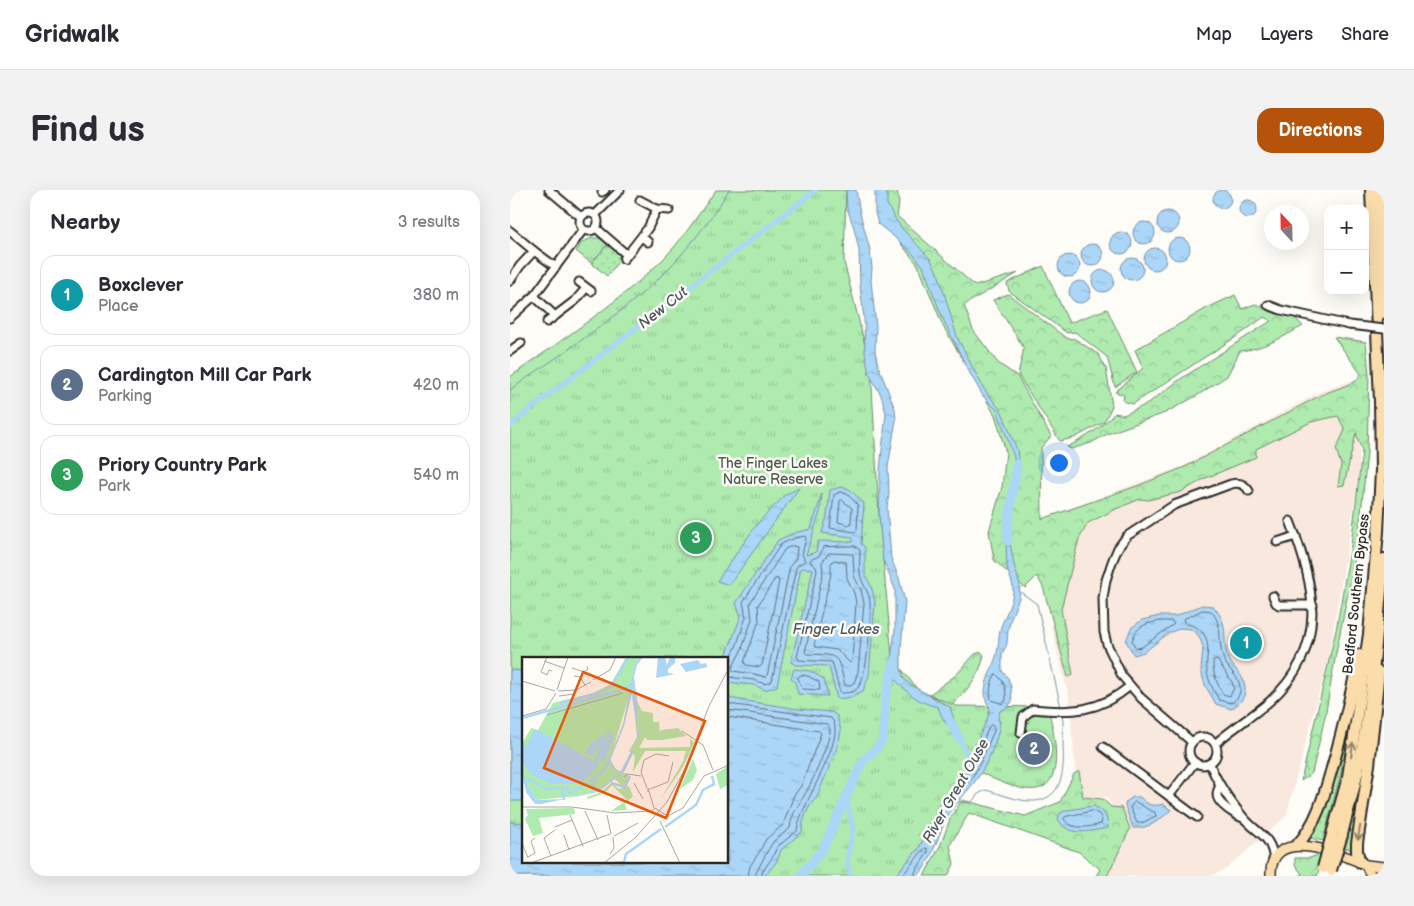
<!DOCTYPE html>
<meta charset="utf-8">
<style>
:root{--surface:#fff;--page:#f2f2f3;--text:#2b2b33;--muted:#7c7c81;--line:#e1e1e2;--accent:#b45309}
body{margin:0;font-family:"Balsamiq Sans",sans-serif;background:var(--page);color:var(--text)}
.controls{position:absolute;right:15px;top:15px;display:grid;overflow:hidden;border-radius:10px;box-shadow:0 5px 20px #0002}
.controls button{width:45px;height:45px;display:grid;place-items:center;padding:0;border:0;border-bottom:1px solid var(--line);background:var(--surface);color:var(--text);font:25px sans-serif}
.compass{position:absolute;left:754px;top:15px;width:45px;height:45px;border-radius:50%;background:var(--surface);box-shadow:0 5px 20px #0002;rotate:338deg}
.you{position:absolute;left:548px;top:272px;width:18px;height:18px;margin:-12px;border:4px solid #fff;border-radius:50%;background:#1a73e8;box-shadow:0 0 0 8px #1a73e833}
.badge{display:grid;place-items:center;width:32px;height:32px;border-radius:50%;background:var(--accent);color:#fff;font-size:16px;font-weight:700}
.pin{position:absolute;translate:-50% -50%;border:2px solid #fff;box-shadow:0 1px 5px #0006}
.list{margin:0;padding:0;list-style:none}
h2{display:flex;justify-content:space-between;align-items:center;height:65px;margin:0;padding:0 20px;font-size:21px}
h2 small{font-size:16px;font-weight:400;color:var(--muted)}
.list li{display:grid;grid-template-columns:32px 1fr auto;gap:15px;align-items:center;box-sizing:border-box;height:80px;margin:0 10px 10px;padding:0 10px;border:1px solid var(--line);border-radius:15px}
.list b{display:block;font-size:19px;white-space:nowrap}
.list p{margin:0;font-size:16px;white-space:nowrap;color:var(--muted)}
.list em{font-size:16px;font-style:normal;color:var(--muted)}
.map{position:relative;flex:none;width:874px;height:686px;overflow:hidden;border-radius:15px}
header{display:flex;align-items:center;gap:30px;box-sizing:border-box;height:70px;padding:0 25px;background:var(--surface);border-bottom:1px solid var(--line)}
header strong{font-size:24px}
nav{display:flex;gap:28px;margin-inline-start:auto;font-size:18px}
.intro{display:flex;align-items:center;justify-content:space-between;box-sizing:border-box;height:120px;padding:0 30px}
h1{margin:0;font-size:35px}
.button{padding:12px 22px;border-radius:15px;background:var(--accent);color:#fff;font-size:18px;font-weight:700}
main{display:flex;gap:30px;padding:0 30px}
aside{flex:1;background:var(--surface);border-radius:15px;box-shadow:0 5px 20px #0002}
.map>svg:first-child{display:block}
</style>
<header>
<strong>Gridwalk</strong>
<nav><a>Map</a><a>Layers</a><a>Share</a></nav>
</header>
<div class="intro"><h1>Find us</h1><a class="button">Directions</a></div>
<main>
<aside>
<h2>Nearby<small>3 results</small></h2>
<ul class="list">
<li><span class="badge" style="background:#0f9aa8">1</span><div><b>Boxclever</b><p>Place</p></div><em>380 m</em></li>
<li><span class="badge" style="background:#5c6f8a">2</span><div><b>Cardington Mill Car Park</b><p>Parking</p></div><em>420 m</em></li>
<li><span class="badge" style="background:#2e9e5b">3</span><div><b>Priory Country Park</b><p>Park</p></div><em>540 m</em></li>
</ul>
</aside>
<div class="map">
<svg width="874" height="686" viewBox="0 0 874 686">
<defs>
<pattern id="grass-dots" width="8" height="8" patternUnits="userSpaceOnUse" patternTransform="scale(1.25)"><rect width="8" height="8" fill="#afeaaf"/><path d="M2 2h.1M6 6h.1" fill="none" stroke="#97c997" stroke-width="1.8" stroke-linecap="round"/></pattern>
<pattern id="forest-crowns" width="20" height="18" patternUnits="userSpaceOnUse" patternTransform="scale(1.25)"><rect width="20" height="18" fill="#afeaaf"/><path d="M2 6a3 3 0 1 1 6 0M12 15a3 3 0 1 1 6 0" fill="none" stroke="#97c997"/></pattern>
<pattern id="park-tufts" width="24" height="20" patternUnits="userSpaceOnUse" patternTransform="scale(1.25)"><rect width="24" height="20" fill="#afeaaf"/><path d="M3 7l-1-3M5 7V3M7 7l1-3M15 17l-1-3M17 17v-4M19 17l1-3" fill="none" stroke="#97c997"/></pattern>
<pattern id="water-ripples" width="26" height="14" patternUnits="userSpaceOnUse" patternTransform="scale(1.25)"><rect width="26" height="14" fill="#acd6f7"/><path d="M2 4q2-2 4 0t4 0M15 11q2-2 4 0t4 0" fill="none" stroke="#94b8d4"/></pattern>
</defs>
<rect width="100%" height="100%" fill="#fdfcf7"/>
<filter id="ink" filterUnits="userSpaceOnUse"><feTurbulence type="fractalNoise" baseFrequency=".02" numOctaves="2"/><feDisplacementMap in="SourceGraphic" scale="10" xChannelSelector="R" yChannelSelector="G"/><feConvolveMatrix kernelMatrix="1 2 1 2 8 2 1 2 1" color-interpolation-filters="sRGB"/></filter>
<g filter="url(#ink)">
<polygon fill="#f8e8dd" points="849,188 849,285 819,465 776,626 716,679 701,686 596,686 616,644 597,607 568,609 559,507 542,439 535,328 676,275 810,202"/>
<g fill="url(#grass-dots)" stroke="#6d8a6d">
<polygon points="98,54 112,65 112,67 97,86 81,73"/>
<polygon points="851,485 830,586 813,651 800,648 807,634"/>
<polygon points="861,522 843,660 832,657"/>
</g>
<g fill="url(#forest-crowns)" stroke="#6d8a6d">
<polygon points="375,0 387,0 389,13 387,26 465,96 508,83 454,115 463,140 488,173 507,186 541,246 531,258 532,329 627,296 675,277 811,205 845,192 851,184 824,147 856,152 859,185 857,263 848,354 826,463 815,527 802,583 791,591 826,440 841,355 852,261 846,243 834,295 828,296 831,275 826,259 835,240 828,226 801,232 746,259 746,267 696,288 671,302 638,310 630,309 606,319 578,333 569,349 551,419 563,485 558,487 533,397 527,386 515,398 484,370 479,341 492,297 496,262 485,225 433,136 408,75 375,34"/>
<polygon points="533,76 559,133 597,119 627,182 605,197 597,167 565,142 557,143 499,101 497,93"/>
<polygon points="498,104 556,148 565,149 588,164 596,178 602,216 594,232 564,248 550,251 508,185 514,158 483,110"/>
<path d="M725,105l7,14 13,-5 24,10 16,4 8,8c-20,11 -40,23 -63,25l-13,25 -29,19 -33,18 -58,21 -16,9 -20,6 -4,-2c18,-9 34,-19 48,-34l9,2 23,-11 35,-26 89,-57 -7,-4 -22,16 -109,71 -10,-3 1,-6 -9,-3 28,-24 -8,-18 72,-42z"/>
<path d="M471,462l3,3c-4,21 -18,37 -33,51l-21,-12 26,-19 19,-21z"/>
<polygon points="569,581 573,607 593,609 601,617 612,618 620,639 597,686 586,686 590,679 569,662 459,623 440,655 444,674 438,686 414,686 431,654 440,629 452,610 515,626 550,612 564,584"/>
<polygon points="810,664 811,673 807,686 789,686 792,684 785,675 785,668 800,668"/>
</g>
<g fill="url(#park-tufts)" stroke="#6d8a6d" fill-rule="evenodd">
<path d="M206,0h130l-2,72 27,107 8,146 13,142 26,33 38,16 92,1c7,30 23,96 -32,80 -17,-4 -34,-14 -50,-22l-13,22 -12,16 -22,45 -24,28h-385v-499c50,-36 102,-70 147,-112 23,-21 41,-50 59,-75zM14,468h204v204h-204z"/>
<polygon points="82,48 89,48 98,54 81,73 66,61 72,52"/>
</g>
<g fill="url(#water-ripples)" stroke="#7892a5">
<path d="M336,0h10l4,23 10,37 2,18 -1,13 5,45 -1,25 3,14 17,44 1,11 -8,47 1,26 -2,15 4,50 8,20 6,24 -4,46v20l3,11 7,6 39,22 7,22 -3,1c-9,-5 -12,-12 -16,-23 -23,-5 -34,-17 -49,-35l6,-42v-41l-12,-29 -4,-45 1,-46 6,-56 -5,-18 -12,-21 -4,-21 -1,-35 -4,-32 -1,-36 -5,-22 -7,-20z"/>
<polygon points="365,0 377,0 377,14 384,27 391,37 421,70 429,86 447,147 474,199 492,222 507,260 509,277 502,307 505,285 504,267 487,220 473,206 457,178 432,127 413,76 403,64 383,46 368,34 365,23"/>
<circle cx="712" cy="9" r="9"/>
<circle cx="738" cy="19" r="9"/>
<circle cx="658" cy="32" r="11"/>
<circle cx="634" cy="43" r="11"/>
<circle cx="611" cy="53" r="11"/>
<circle cx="669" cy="59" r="11"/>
<circle cx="582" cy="65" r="11"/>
<circle cx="645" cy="69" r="11"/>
<circle cx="559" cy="76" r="11"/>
<circle cx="622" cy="79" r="11"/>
<circle cx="593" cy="91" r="11"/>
<circle cx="570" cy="102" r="11"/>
<polygon points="331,297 339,299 354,313 351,354 355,357 355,384 361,396 365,411 359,485 353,501 342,507 327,509 319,476 286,475 281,472 303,379 291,378 267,496 255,500 244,495 218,492 218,468 215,468 231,426 226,413 268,350 284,343 301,339 312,304 310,322 296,365 306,362 308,351 343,352 342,347 312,343 317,326 320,300"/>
<polygon points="289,298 219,395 207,391 247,334 275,305"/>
<path d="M497,338l7,37 6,20 -1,13 -8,20 -3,12 -1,14 -5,10v17l6,7 3,9 1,15 -5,6 -7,3 -2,9 2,1c-1,18 -15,49 -27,63 -8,10 -17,19 -24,30 -12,21 -15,44 -31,62h-23l24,-28 22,-45 12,-16 13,-22 1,-5 4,-5 17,-38 2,-9c-13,-17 3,-38 7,-55 2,-7 1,-15 3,-23 4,-14 13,-26 13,-41 0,-7 -5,-15 -6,-22 -1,-13 -1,-26 0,-39z"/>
<path d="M692,415l11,1c18,20 8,31 15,51 4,11 17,18 17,31 1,10 -6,16 -14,21l-15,-5 -11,-19 -4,-14 2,-24 -4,-11 -8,-7 -10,-1 -12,5 -25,19 -10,3 -8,-14 5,-13 11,-8 17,-4h17z"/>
<polygon points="284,479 300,481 314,489 318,506 288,504 285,492 281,488"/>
<polygon points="0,480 14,481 14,611 0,611"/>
<path d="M218,508l70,11 34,3 5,4 4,15 -3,14 -21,52c-9,9 -15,23 -15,35l-21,18 -4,11 -12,15h-255v-54l14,1v39h204z"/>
<path d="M623,607h7c8,8 12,10 23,7l8,6c-11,10 -22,19 -38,18l-8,-22 1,-4z"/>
<path d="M583,616c12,4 14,10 15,22 -19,3 -39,10 -50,-9l2,-6 8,-3z"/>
</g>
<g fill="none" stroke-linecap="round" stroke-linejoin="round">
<g stroke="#5f6f7d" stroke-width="1">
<polygon points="331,302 337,304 348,315 347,340 345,342 320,338 324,305"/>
<polygon points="332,310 342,318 341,333 339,335 328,332 330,311"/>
<polygon points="283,356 287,357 286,368 280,376 257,486 255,487 245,484 223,481 222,478 232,459 242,429 240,413 275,359"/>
<path d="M345,356l5,4c0,8 -1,16 0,23 1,10 9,18 10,29 1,18 -2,70 -11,84 -3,6 -10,7 -17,7l-2,-1 -8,-30 -33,-2 -2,-3 20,-86 -1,-4 -5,-4 -1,-3 9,-4 5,-9z"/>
<path d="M319,363l24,1 1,22 7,14 3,13 -6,69 -4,11 -6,3 -3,-1c-8,-31 -5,-30 -38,-31l-2,-2 18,-79 -1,-10z"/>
<polygon points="324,370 336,372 337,388 344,403 346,413 342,471 340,473 327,460 306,457 304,455 321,384 321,374"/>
<polygon points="268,389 269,391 252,475 249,477 236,475 234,472 249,431 248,415 265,389"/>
<path d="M693,420l8,1c13,14 6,32 13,49 4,10 15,16 16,27 1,7 -3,13 -9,16l-12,-3c-5,-9 -11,-19 -12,-29 -2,-13 5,-27 -4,-38 -6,-8 -14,-7 -20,-12l1,-2z"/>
<path d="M650,431h12l2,3 -32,23 -6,1 -4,-7c5,-16 13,-17 28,-20z"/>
<path d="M705,470l3,1 14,21 2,6 -4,8 -7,-2c-6,-10 -10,-20 -10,-32z"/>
<polyline points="218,473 226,457 236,427 233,412 271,354 285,348 295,346 296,349 292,364 295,371 288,375 286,378 262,491 255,494 244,490 218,487"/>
<path d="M486,484c9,8 10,14 10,26l-3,4 -12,-4c-2,-8 0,-20 5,-26z"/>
<polygon points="291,485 298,486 309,492 310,500 292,499 288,488"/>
<path d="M218,514l103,14c19,18 -33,89 -34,113l-20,16 -5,11 -10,14v4"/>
<path d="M218,520l99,14c1,2 3,3 3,7 0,9 -17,49 -22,58 -7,13 -17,24 -18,39 -5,5 -11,8 -16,13 -3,3 -18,31 -19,35"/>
<polyline points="218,527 309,541 311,543 291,596 284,605 273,635 256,649 250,661 240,676 238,686"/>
<path d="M481,535l3,2v4c-9,19 -14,38 -28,54l-3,1 -1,-4 14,-24 13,-31z"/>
<path d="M625,612c6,1 12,9 20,10l1,4 -14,7h-5l-7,-16z"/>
<path d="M583,621l6,3 3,5 -1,5c-11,3 -29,7 -37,-5l1,-2z"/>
<polyline points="392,686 414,659 417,658 418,662 405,682 405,686"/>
</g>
<g stroke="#7892a5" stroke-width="1">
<path d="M0,200c45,-32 95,-64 136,-100 31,-27 62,-65 83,-100"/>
<polyline points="509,401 527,414 551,517"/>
<path d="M448,612l13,1 7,-9 8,-4c15,4 33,12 49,11 30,-3 29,-35 28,-56 0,-10 1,-21 -1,-31"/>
</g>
<g stroke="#acd6f7" stroke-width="5">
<polyline points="0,236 23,217 306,0"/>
<polyline points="449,548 458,567"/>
<polyline points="337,603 338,617 343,638 337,671 340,686"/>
</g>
<g stroke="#acd6f7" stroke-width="9">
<polyline points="498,351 497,339 507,274"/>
<polyline points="440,531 449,548"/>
<polyline points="290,686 313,659 352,572 366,559 373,549 375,510 384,473"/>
</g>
<defs>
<g id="minor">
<polyline points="39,0 71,27"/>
<polyline points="92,2 95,0"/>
<polyline points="130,10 147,19 159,20"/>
<circle cx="79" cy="32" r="9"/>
<polyline points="85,25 110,0"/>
<polyline points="86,38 117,65"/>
<polyline points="0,41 24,61 46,77"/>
<polyline points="132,47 138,52"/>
<polyline points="114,69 138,38 147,19"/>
<polyline points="0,91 10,76 24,61"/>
<polyline points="69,92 81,101"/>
<polyline points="24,106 45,126"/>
<polyline points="758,115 771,120 839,135"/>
<polyline points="0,128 24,106 73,40"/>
<polyline points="37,132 66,110 76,98"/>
<polyline points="0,161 11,153"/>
<polyline points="767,352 786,346"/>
<polyline points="763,406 766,413 769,415 803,415"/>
<path d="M511,543l2,-16 10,-8c39,4 66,3 97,-23"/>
<circle cx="693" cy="561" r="14"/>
<path d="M682,552l-51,-44 -19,-22 -15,-32 -3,-12 -1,-34 3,-18 6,-18 6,-14 9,-12 47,-31 57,-21c8,-2 14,0 18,7"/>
<path d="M706,553c17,-15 37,-27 54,-42 59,-54 46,-115 20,-180"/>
<polyline points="593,557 687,627"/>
<path d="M700,574c7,19 20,37 33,53 15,18 28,17 31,44"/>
<path d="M710,595c-1,3 -3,6 -3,9 -1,10 20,22 28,25"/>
<polyline points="659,606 685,572"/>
</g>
<g id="major">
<polyline points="856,675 874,677"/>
<path d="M761,686c-2,-50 64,-24 89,-14l6,3 5,11"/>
</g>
<g id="highway">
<polyline points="870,0 874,123"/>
<polyline points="823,641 838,587 859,444 868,342 871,280 870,211 861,0"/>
<path d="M832,645c4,-19 10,-37 14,-56 16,-72 21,-147 28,-220"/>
<path d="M787,655c21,-22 29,-56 37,-84 10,-35 18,-70 25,-106"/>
<polyline points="850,672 847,662 847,653 859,575 869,482"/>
</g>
</defs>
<use href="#minor" stroke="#2b2b2b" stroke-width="11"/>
<use href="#major" stroke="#2b2b2b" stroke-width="12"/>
<use href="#highway" stroke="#2b2b2b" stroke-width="14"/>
<use href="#minor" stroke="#fdfcf7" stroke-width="7"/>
<use href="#major" stroke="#fbddab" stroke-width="9"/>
<use href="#highway" stroke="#fbddab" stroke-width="10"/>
<defs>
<polyline id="minor-bridge" points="839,135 874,139"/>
<g id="highway-bridge">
<polyline points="813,678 823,641"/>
<polyline points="821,680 832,645"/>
</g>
</defs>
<use href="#minor-bridge" stroke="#2b2b2b" stroke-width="11" stroke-linecap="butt"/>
<use href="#highway-bridge" stroke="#2b2b2b" stroke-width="14" stroke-linecap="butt"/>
<use href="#minor-bridge" stroke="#fdfcf7" stroke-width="7"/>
<use href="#highway-bridge" stroke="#fbddab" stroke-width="10"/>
</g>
<defs><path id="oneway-shaft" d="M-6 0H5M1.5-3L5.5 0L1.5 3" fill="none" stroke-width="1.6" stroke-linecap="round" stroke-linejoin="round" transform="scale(1.25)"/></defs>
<g stroke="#93846b">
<use href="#oneway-shaft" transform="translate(842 560) rotate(-82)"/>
<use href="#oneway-shaft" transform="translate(849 643) rotate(100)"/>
</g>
</g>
<g text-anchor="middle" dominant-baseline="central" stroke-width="5" stroke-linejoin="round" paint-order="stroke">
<g font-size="14" fill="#4c5b4c" stroke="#fdfcf7">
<text x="263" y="273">The Finger Lakes<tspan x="263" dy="16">Nature Reserve</tspan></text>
</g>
<g font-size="14" fill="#2b2b2b" stroke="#fdfcf7">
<text transform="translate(846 404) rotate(-84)">Bedford Southern Bypass</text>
</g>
<g font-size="15" font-style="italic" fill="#4b565e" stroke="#fdfcf7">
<text transform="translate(153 118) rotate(-38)">New Cut</text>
<text x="326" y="439">Finger Lakes</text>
<text transform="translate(446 601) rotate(-60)">River Great Ouse</text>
</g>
</g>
<g transform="translate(12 467)">
<rect width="206" height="206" fill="#fdfcf7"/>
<path d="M52,151l1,6 -36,4 4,15 -10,3 -8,-17 3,-4 -2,-6z" fill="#afeaaf"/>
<path d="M116,32l-3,8 7,14 11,2v9h6l1,11 1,-3 17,-2 8,8 -24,4h-15l-2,-3 -6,11 51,-1v-8l4,3 -6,15 -7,13 -21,30 27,-45 -4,6 3,-10h-41l-12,21 2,-16 -6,-5 8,-14 -4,-39zM206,109v19l-8,4 -4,-15zM89,126l8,6 10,-3 4,10 -8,8 2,6 -16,1 16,-11 -15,-15 -7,8 -17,6 -1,-2 14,-5z" fill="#afeaaf"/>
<path d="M104,0h14l-5,7 -2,19 -23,76 6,10 13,6 -3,9 -4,2 -8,-8 -18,13 -19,5 -41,4 -14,-27v-29l9,-16 7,2 15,-27 40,-10 18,-9zM171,102l4,11 -4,10 -13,9z" fill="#afeaaf"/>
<path d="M118,0h3l-6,8 -3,12 4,29 -1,12 2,13 -1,9 -2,3 2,-13 -6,-33 2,-12 -10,41 -14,35 5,8 -1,4 -6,-12 15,-37 12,-60zM136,0h7l2,8 3,-8h5v6l-7,6v4l7,1 -19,4zM176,3l3,4 5,-1 1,4 -21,5 -6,-8zM13,72l63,34v3l-11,12 -13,6h-22l-20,-9 -10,-14v-13l6,-4zM87,75l-5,8h7l-4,-2 3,-6 4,4 -10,26h-4v-5l-3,-2 2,6 -5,-2 8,-18 -10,15 -7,-3 6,-10zM111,90l-1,9 -8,16 -26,20 -57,12h-6l-9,-12 -4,-19 14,27 28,-1 32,-8 24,-18z" fill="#acd6f7"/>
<path fill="none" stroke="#acd6f7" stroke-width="2.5" d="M38,51l2,-6 34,-8 15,-8 18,-29M0,61l103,-29 8,-6M4,121l21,11 13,-1M89,126l14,4 5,-11M70,136l4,-18M42,143l-2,-12 5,-1 2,6 14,-7 21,-16 6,-10M143,170l31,-22 7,-15 11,-6 -2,-8M92,206l10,-1 2,-8 35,-25"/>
<path fill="none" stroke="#a9a8a5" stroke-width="1" d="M22,4l20,7M50,11l12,4 4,-3 -1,-3M19,15l6,-15M19,15l6,3 2,-5 3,1M52,19l6,1 5,8M71,23l17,-10 6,-13M0,24l33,10M35,33l11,-33M36,34l18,-1 15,-8M37,39l16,-2M25,58l76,-22M0,59l24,-7 10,-16M160,74l21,14 10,25M102,120l3,-3 14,2M112,126l9,16M125,131l-6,-16 3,-12 12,-6 13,2M128,132l18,-7 5,-20M126,135v-4l6,20M0,150h50l43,6 36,-2M63,154l13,29M128,156l5,-5 14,9M48,158l13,31M85,158l4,19M142,161l19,-10 21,-32 25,-11M138,164l20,42M33,170l17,-7M42,178l5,15M92,179l24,-13M0,186l6,15M88,197l4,-6 -1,-11M29,199l-7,-18 11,-8M6,200l7,-4 -4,-12 4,-3M9,206l79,-29M82,206l31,-25 32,-36 18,-33 24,-63 20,-38"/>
<path fill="#e8590c" fill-opacity="0.15" stroke="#e8590c" stroke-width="2.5" d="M61,15l122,49 -39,97 -122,-50z"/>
<rect width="206" height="206" fill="none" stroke="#2b2b2b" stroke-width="2.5"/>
</g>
</svg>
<div class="controls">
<button>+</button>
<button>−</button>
</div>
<svg class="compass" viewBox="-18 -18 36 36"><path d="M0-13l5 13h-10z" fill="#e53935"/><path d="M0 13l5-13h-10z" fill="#7c7c81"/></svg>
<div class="you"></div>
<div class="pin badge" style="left:736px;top:453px;background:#0f9aa8">1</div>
<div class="pin badge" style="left:524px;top:559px;background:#5c6f8a">2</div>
<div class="pin badge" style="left:186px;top:348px;background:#2e9e5b">3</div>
</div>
</main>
